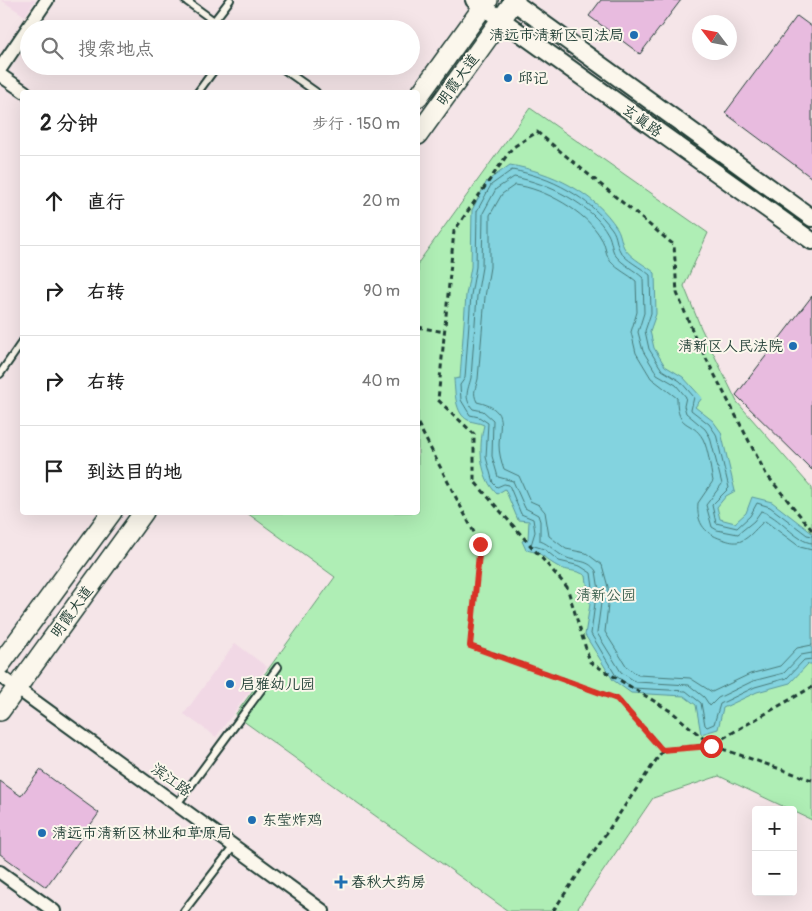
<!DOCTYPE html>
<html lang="zh">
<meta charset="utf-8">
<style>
:root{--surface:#fff;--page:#f2f2f2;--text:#222;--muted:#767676;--line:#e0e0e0}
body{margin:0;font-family:Pangolin,"LXGW WenKai TC",sans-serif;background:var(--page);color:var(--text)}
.controls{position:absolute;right:15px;bottom:15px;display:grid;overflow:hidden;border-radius:5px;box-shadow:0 5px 20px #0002}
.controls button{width:45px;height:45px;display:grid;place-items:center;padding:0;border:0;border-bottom:1px solid var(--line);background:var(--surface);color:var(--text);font:25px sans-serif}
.compass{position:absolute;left:692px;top:15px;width:45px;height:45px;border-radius:50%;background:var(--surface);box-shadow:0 5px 20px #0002;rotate:302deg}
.stop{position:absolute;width:15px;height:15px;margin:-11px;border:4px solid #d93025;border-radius:50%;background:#fff}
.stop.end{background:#d93025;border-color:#fff;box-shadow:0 1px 5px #0008}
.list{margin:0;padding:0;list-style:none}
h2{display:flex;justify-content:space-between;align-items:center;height:65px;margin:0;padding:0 20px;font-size:21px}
h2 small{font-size:16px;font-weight:400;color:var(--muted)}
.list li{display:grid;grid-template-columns:32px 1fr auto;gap:15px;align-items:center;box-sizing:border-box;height:90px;padding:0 20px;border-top:1px solid var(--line)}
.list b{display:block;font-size:19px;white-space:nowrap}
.list em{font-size:16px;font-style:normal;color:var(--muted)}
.icon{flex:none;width:28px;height:28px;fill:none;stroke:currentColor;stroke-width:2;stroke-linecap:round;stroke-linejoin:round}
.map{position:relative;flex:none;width:812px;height:911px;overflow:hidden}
.search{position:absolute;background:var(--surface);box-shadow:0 5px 20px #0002;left:20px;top:20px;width:400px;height:55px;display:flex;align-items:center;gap:12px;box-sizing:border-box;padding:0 18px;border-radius:28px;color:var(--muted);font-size:19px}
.panel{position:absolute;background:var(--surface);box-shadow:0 5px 20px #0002;left:20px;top:90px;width:400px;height:425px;border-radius:5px}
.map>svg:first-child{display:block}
</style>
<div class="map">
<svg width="812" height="911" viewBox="0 0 812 911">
<rect width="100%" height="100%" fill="#f5e5e8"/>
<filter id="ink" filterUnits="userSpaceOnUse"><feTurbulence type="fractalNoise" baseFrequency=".02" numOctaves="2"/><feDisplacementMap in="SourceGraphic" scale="10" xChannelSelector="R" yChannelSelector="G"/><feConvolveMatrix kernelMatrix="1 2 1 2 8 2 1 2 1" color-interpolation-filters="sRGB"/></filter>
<g filter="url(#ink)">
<g fill="#f1d8e5">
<polygon points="1,0 35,0 25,16"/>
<polygon points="235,643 267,667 216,737 184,714"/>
</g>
<polygon fill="#afeeb5" stroke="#679674" points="530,108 708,233 684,286 701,328 737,402 812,488 812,820 719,776 653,798 576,911 508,911 235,715 335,577 247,513 418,512 418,263"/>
<path fill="#83d3df" stroke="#5b979b" d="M510,165c41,7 84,27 107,63 4,6 4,16 8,21 7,10 22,17 30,24l1,41 -6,17 4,17 11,18 18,11 19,21 -7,9 18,14 8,11 14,59 -9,5 -9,11 3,12 15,4 11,-10 6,-16 20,5 40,31v131h-4l-18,19 -33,9 -34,16 -5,21 -17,5 -5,-29 -12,-9 -53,-3 -18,-13 -28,-45 5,-31 -4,-28c-9,-7 -20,-4 -29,-10 -16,-9 -11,-12 -31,-16l-4,-9 6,-2 1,-18 -11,-1 -13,-31 -8,5c-17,-17 -19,-46 -13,-69 -6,-3 -10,-2 -16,-5 -13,-6 -13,-28 -14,-41l6,-1 6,-83 5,-28 1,-57 15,-29z"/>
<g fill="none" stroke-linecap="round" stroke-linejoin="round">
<g stroke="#477978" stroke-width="1">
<path d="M812,536l-5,-1 -37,-28 -13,-4 -7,13 -13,12 -21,-5 -4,-18 17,-17 -13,-54 -7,-10 -18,-14 3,-13 -14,-16 -18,-11 -13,-21 -4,-18 6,-18 -1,-38c-8,-7 -25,-15 -30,-24 -4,-7 -3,-15 -8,-22 -23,-32 -61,-52 -100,-59l-21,15 -14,26 -1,56 -5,28 -6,83 -5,7 1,15 9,15 9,2 9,6 -2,34 7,26 4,4 7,-3 5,1 12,29 12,5 2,13 -4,13 13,4 15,12 21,5 11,7 4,30 -4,31 25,42 17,12 53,3 15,12 4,22 2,2 7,-3 6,-20 35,-17 32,-9 17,-18 8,-1"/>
<path d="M812,543c-16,-1 -33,-27 -51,-32l-7,10 -16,13 -21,-4 -5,-3 -6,-22 16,-21 -12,-47 -5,-8 -19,-16 -2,-7 2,-9 -10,-12 -19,-11 -14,-23 -5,-19 6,-19 -1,-35c-8,-8 -20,-13 -27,-22 -5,-6 -4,-15 -8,-22 -16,-30 -61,-51 -94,-57l-18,12 -13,24 -1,54 -5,29 -6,82c-3,12 -8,20 2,31l10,2 10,9 -1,36 6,21 15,4 12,27 13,7 2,6v20c9,3 15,11 23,15 12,7 24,2 33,15l5,32 -4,30 24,39 15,10 53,3 15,12 6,9 8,-8 35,-17 31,-8 17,-18 11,-2"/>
<path d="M812,550l-12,-3 -35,-26c-8,5 -14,16 -24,20 -5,2 -10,1 -16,-1 -19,-5 -29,-16 -27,-37l15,-22c-3,-13 -4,-30 -10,-42 -11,-20 -26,-8 -26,-41l-26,-20 -15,-25 -5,-21 6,-20 -1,-31c-8,-7 -18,-11 -25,-19 -6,-7 -5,-17 -10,-24 -14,-26 -58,-50 -86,-53l-13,9 -12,21v52l-5,30 -7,82c-2,9 -6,13 -1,23 30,7 23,19 22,43 0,8 2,16 5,24l15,7 11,25 9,4 6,7 4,24 17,13 20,4 16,12 6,22v18l-3,27 22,35 11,8 52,3 22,14 38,-18 30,-8 17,-18 15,-3"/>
</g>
</g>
<g fill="#e8bbdf" stroke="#1f3d34">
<polygon points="601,0 681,0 640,54 589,16"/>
<polygon points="797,16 812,27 812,178 725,113"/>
<polygon points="812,296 812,470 736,395"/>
<polygon points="40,770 99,813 46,887 0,854 0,781 21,796"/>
</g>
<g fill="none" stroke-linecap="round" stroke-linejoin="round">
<defs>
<g id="service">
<polyline points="185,0 225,29"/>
<polyline points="214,21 230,0"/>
<polyline points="279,66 316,92"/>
<polyline points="198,92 217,66"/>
<polyline points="0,374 22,342"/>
<polyline points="177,804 278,667"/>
<polyline points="184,911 234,846"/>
</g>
<g id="minor">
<polyline points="0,69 47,0"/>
<polyline points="0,75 25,92"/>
<polyline points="0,676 323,911"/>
<polyline points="0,872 54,911"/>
</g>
<g id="tertiary">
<polyline points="474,0 812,241"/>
<polyline points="511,0 812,218"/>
</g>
<g id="secondary">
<polyline points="418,97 488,0"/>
<polyline points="418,135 515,0"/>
<polyline points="0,665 112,512"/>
<polyline points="0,711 144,512"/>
</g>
</defs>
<use href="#service" stroke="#1f3d34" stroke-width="10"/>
<use href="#minor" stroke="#1f3d34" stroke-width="16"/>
<use href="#tertiary" stroke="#1f3d34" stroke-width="20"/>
<use href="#secondary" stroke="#1f3d34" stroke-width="22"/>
<g stroke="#1f3d34" stroke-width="3" stroke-dasharray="5 4" stroke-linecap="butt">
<polyline points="418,327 444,332"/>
<polyline points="418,424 480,544 470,645 617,699 663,750 711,745 812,780"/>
<polyline points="812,530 766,474 695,337 677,293 674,245 537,132 512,148 454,231 438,400 474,434 474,481 567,587 590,662 672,712 711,745 812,687"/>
<polyline points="553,911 663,750"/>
</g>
<use href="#service" stroke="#fbf7ec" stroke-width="6"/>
<use href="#minor" stroke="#fbf7ec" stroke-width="12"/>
<use href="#tertiary" stroke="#fbf7ec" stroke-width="16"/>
<use href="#secondary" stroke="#fbf7ec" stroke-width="19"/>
</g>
</g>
<g fill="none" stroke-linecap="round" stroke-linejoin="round" filter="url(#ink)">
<polyline stroke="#d93025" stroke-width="6" points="480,544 470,646 617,699 662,750 711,746"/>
</g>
<g fill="#1f6fb2" stroke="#fbf7ec" stroke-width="2">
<circle cx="634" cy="35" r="5"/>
<circle cx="508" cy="78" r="5"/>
<circle cx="793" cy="346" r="5"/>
<circle cx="230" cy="684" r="5"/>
<circle cx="252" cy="820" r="5"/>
<circle cx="42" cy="833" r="5"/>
<path d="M338.5 874.5h5v5h5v5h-5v5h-5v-5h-5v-5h5z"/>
</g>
<g text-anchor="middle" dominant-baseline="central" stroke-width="4" stroke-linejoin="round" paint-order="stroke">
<g font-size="15" fill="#1f3d34" stroke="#fbf7ec" text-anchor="start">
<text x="624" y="35" text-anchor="end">清远市清新区司法局</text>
<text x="518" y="78">邱记</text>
<text x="783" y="346" text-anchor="end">清新区人民法院</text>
<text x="240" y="684">启雅幼儿园</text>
<text x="262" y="820">东莹炸鸡</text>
<text x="52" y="833">清远市清新区林业和草原局</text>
<text x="351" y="882">春秋大药房</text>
</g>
<g font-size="15" fill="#1f3d34" stroke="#fbf7ec">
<text transform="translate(458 80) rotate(-54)">明霞大道</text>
<text transform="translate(642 121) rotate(35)">玄真路</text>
<text transform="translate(72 612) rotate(-54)">明霞大道</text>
<text transform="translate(171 780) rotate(36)">滨江路</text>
</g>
<g font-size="15" fill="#3c604e" stroke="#fbf7ec">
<text x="606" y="595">清新公园</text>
</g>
</g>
</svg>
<div class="controls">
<button>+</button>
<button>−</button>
</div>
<svg class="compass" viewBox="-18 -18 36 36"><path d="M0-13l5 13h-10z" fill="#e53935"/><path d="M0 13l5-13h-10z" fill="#767676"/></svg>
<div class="stop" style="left:711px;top:746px"></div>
<div class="stop end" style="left:480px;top:544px"></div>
<div class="search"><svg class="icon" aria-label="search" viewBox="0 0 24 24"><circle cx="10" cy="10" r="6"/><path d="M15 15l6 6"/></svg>搜索地点</div>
<section class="panel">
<h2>2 分钟<small>步行 · 150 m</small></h2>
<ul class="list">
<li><svg class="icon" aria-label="ahead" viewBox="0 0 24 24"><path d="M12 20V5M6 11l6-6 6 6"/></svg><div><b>直行</b></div><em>20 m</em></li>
<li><svg class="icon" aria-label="right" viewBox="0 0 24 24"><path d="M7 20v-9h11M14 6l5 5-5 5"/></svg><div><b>右转</b></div><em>90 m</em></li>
<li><svg class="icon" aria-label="right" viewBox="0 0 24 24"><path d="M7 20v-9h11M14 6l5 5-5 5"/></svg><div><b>右转</b></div><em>40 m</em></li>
<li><svg class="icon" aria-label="arrive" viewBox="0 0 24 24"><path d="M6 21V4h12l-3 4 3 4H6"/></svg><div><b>到达目的地</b></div></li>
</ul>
</section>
</div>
